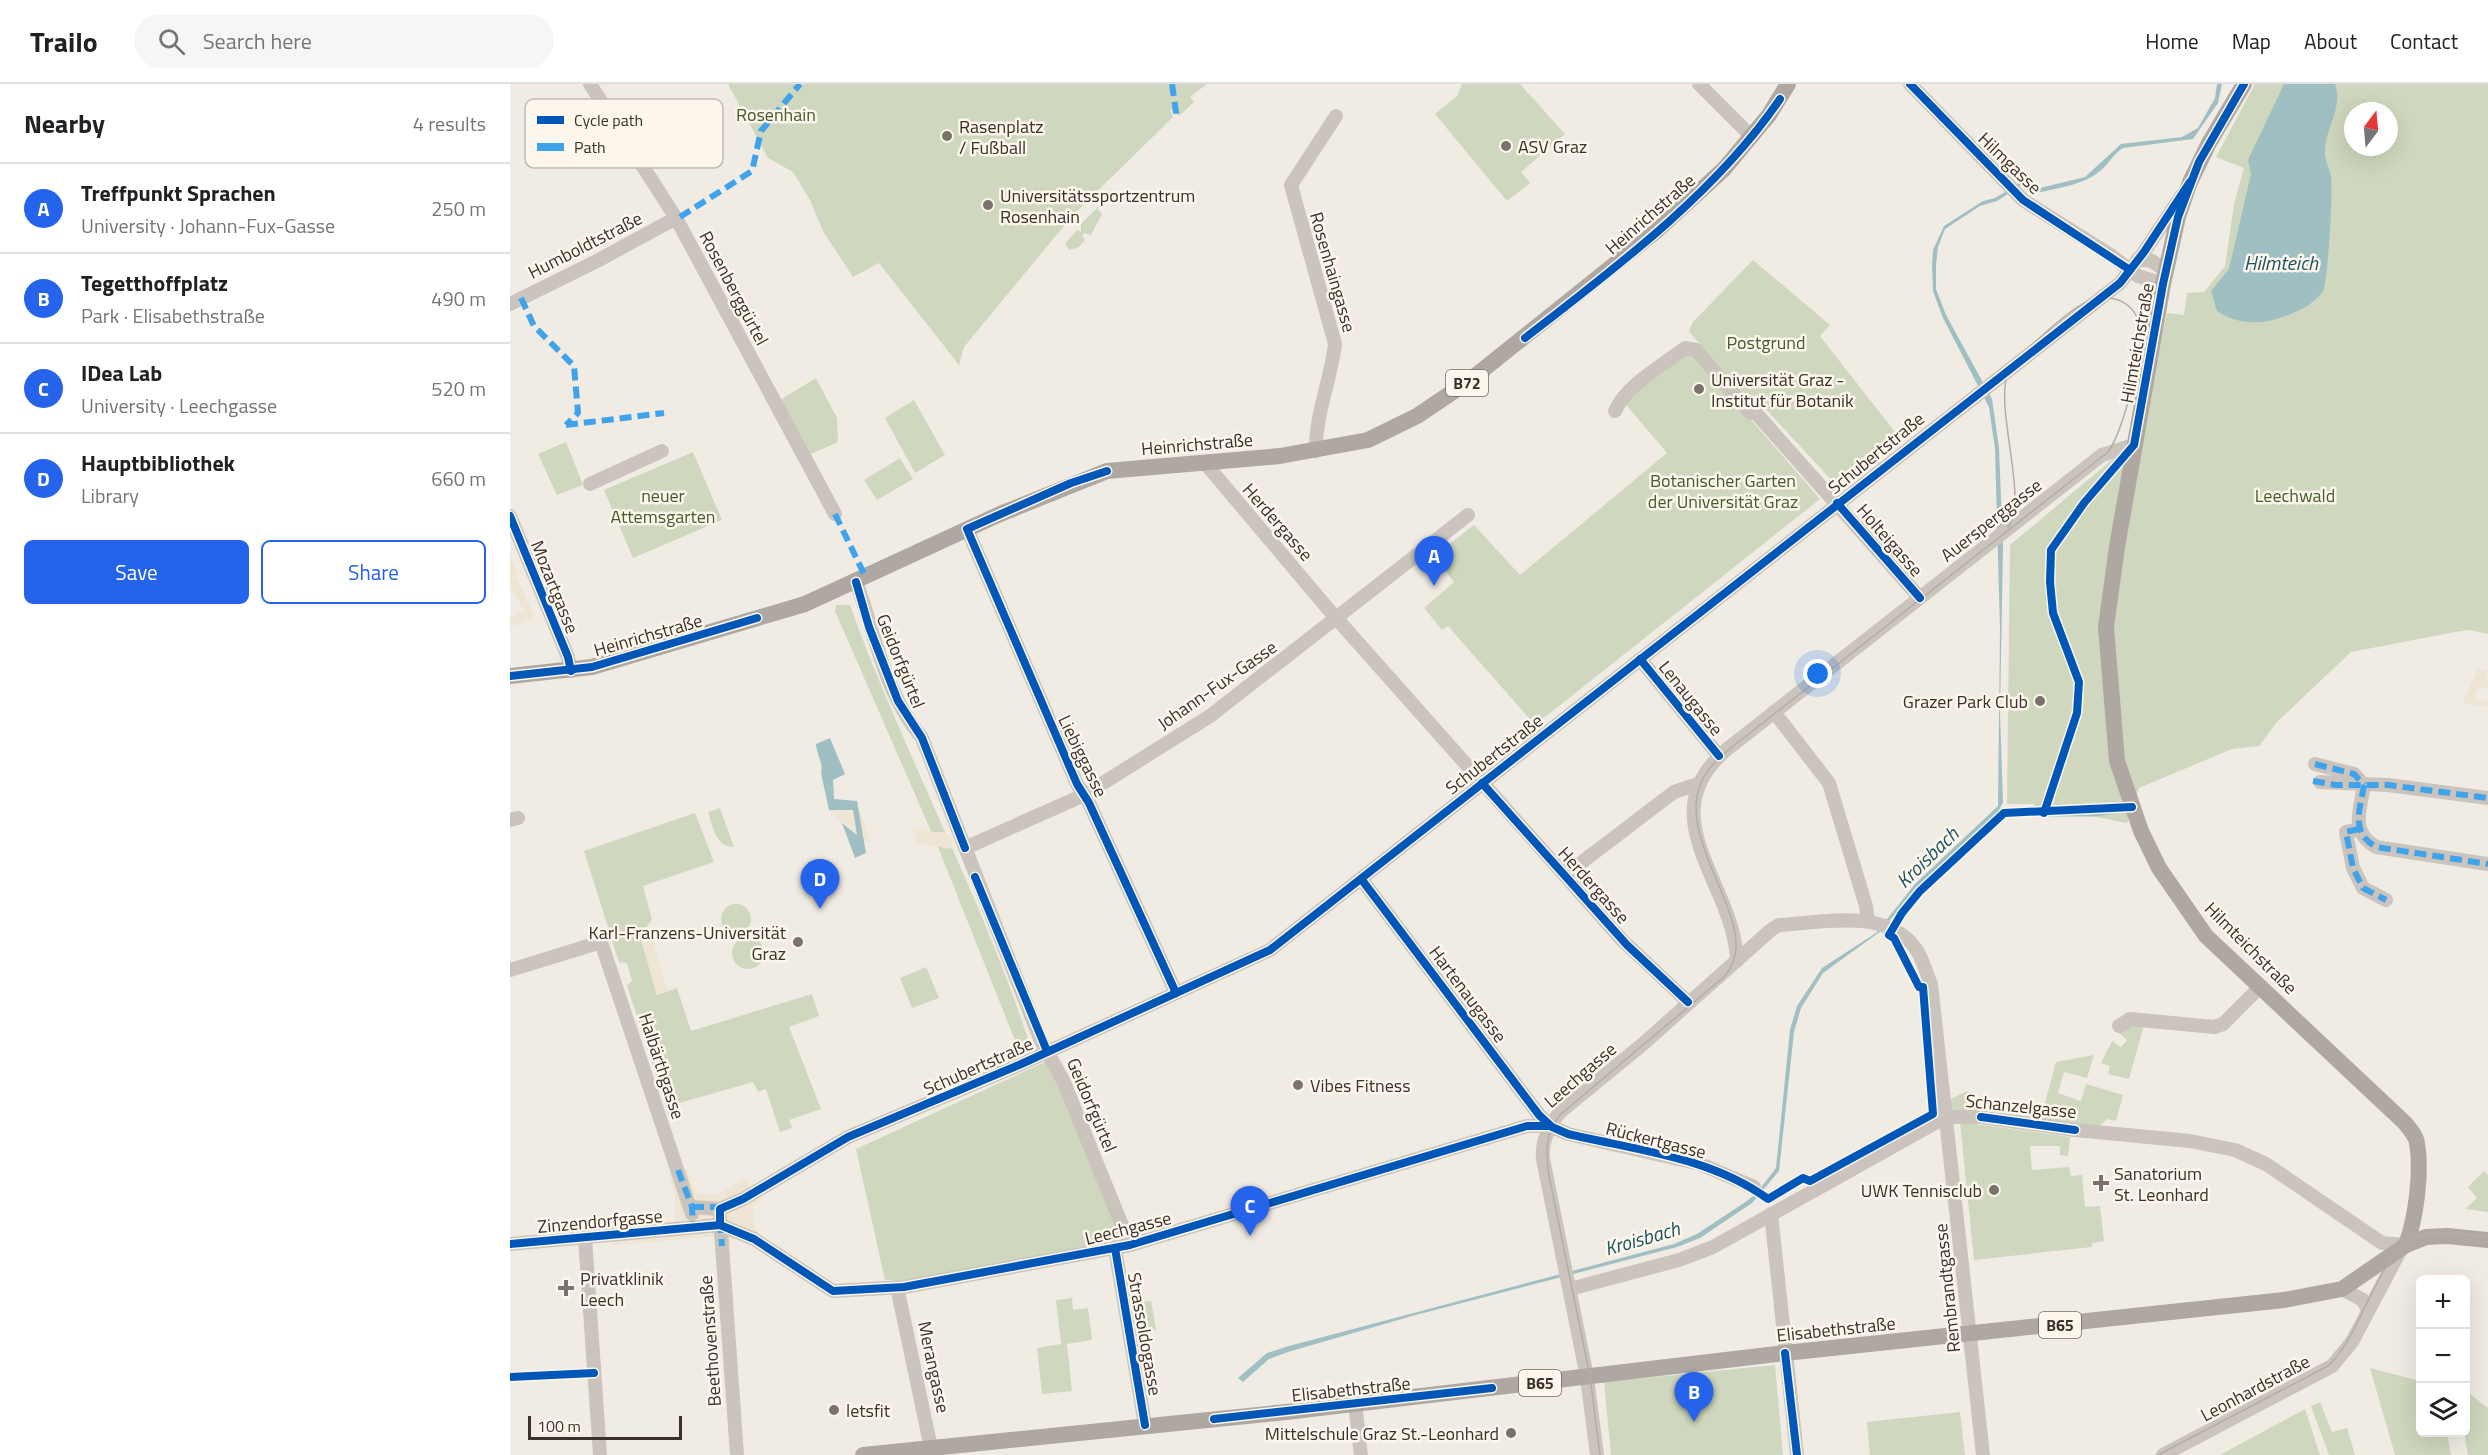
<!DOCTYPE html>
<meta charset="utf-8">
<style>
:root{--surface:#fff;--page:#f6f6f6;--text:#202124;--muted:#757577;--line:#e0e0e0;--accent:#2563eb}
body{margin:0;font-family:"Titillium Web",sans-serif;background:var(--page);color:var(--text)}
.controls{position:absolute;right:18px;bottom:18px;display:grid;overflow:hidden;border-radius:9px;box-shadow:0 6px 24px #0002}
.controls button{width:54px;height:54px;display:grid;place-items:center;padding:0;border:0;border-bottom:2px solid var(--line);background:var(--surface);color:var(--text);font:30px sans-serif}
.compass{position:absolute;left:1834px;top:18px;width:54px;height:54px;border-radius:50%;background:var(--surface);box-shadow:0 6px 24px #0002;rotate:16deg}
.scale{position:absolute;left:18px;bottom:15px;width:154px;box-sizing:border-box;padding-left:6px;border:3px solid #3b312a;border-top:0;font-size:16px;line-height:21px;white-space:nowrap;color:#3b312a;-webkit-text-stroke:4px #fcf6ed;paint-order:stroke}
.you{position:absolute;left:1308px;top:590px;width:21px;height:21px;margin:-15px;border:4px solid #fff;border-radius:50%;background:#1a73e8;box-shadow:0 0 0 9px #1a73e833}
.badge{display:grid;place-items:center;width:39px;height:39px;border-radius:50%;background:var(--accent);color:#fff;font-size:20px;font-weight:700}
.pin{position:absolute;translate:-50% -50px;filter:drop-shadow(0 2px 3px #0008)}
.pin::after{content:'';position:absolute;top:32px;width:21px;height:18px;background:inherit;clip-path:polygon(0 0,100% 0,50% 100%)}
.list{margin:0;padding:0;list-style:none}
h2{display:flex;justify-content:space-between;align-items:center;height:78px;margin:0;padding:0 24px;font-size:26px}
h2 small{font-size:20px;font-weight:400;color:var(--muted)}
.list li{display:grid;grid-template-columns:39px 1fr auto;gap:18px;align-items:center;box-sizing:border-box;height:90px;padding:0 24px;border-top:2px solid var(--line)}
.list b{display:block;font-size:22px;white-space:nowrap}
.list p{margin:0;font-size:20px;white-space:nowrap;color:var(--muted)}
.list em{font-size:20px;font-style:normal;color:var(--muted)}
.actions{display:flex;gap:12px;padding:18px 24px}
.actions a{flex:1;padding:14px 0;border:2px solid var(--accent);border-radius:9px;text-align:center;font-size:21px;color:var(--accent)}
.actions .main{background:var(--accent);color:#fff}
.icon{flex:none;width:33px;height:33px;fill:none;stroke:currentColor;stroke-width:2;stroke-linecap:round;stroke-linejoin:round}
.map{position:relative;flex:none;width:1978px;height:1371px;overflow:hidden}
header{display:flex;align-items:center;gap:36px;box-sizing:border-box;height:84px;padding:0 30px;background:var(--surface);border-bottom:2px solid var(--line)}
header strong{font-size:28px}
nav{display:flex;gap:33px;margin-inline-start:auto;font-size:21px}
.search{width:420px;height:54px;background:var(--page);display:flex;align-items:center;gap:15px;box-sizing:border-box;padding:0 21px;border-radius:33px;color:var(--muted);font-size:22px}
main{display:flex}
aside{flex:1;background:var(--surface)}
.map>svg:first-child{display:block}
</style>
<header>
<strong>Trailo</strong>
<div class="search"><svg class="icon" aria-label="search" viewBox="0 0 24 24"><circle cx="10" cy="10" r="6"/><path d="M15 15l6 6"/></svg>Search here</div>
<nav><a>Home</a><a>Map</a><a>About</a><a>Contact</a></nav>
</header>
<main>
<aside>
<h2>Nearby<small>4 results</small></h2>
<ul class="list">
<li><span class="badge">A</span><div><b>Treffpunkt Sprachen</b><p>University · Johann-Fux-Gasse</p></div><em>250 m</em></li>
<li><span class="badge">B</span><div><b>Tegetthoffplatz</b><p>Park · Elisabethstraße</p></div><em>490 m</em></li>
<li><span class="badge">C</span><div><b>IDea Lab</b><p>University · Leechgasse</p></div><em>520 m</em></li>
<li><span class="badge">D</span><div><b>Hauptbibliothek</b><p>Library</p></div><em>660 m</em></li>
</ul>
<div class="actions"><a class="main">Save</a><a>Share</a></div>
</aside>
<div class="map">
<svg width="1978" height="1371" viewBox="0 0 1978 1371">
<rect width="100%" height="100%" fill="#f0ece4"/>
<g fill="#cfd7be" fill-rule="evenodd">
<polygon points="218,0 697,0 680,13 684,18 669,32 660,25 663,33 562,132 454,263 449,281 369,179 343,193 313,147 300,116 283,88 258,74"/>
<polygon points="952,0 1010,0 1055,50 1011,88 1020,99 997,117 925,30 947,12"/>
<path d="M1745,0h233v550l-18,-4 -15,2 -104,20 -74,70 -18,24 -27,3 -93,39 -12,35 -76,-15 -7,5 -11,-9h-26l3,-259 103,-86 9,-1 24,-41 21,-104 17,2 3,-22 17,-1 21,-26 9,-62 10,-36 -28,-11zM1843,27h36v36h-36z"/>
<polygon points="587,124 592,130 581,151 574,149 572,152 575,156 569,163 559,166 555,160 567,146 571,148 571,140"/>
<polygon points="1243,176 1320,241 1310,252 1388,352 1326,401 1252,321 1240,322 1179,247 1183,238"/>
<polygon points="1179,264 1310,415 1025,641 938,542 932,546 914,524 944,498 924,472 964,441 1010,491 1157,369 1113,317"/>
<polygon points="306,294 327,334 328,358 299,371 270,316"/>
<polygon points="404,316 435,371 405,389 375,334"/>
<polygon points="56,358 73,401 47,411 28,370"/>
<polygon points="183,368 212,436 123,474 94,406"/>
<polygon points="390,374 403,395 367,416 354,396"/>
<path d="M326,521h14c53,148 130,287 179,437l-2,3 -9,3 -80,-201 -103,-236z"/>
<path d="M210,724l14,39c-19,0 -21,-21 -26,-35z"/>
<polygon points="185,729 204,778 133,802 142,836 136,843 129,846 130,852 147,911 167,904 181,947 302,910 309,932 279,943 311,1025 279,1036 282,1044 270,1048 256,1005 248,1008 243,998 162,1021 164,1031 159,1033 117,901 122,897 117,879 109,878 74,767"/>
<circle cx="226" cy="835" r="15"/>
<circle cx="238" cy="869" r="16"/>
<polygon points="416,883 429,914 402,924 390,894"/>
<polygon points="1634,941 1619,995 1598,990 1600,982 1591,979 1602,957 1611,963 1617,956 1609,949 1614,942"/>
<polygon points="1584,971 1577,994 1554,988 1548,1009 1571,1017 1576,1000 1613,1011 1606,1037 1597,1035 1587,1044 1530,1037 1546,978"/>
<polygon points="544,976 617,1150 607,1157 405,1196 375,1196 346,1065 535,978"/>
<polygon points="1457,1007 1467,1017 1468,1031 1437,1032 1439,1016"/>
<polygon points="1450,1038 1560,1053 1558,1072 1550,1071 1550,1062 1520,1062 1522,1086 1559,1083 1561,1092 1572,1091 1575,1123 1590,1122 1594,1157 1582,1159 1582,1163 1464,1176"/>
<polygon points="1974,1087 1978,1091 1978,1128 1955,1125 1967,1114 1958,1103"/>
<polygon points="562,1214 563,1226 578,1224 582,1256 557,1260 562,1307 532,1310 527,1264 551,1260 546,1216"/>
<polygon points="641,1217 646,1246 627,1249 623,1219"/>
<polygon points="1265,1281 1273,1371 1101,1371 1094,1298"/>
<polygon points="1860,1284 1910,1297 1910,1348 1937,1349 1941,1371 1885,1371"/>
<polygon points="1956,1307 1978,1324 1978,1371 1958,1371 1954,1349"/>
<polygon points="1810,1318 1822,1348 1837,1344 1845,1371 1819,1371 1801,1322"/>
<polygon points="1795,1325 1810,1371 1710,1371 1721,1365"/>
<polygon points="1450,1328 1455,1371 1360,1371 1357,1338"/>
</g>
<g fill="#efe5d4">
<polygon points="0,472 7,489 5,490 25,533 0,543 0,534 14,527 0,503"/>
<polygon points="1968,585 1977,587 1978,602 1967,606 1965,613 1967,616 1978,617 1976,623 1952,619"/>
<polygon points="319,726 350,726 361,759 354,757"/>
<polygon points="402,743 418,748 434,748 443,754 441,765 408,759"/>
<polygon points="140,849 158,907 147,911 130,852"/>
<polygon points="177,1084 186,1109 206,1110 234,1095 249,1110 252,1115 243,1122 244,1142 249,1149 240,1162 226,1154 220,1157 220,1162 205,1162 204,1153 103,1161 101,1142 165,1137 165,1112 159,1089"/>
</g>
<g fill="#9fbfc3">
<path d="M1707,0h5l-4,19 -25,36 -70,9c-10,6 -14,16 -23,23 -16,14 -43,17 -63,22l-10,-8h-5l-25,16 -17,5 -35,23 -7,18 -2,18v24l10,26 46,84 7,49 4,99 -3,165 3,90 -5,10 -80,74 -37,45 -58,42 -22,35 -7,24 -15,139 -27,32 -52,35 -23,9 -265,69 -124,36 -19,7 -26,23 -5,-4 29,-25 22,-7 385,-102 23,-10 47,-31 12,-9 20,-26 14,-138 7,-24 25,-38 54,-35 39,-49 83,-78 2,-177 -5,-180 -6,-42 -46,-89 -10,-27 -1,-25 1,-16 11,-24 39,-25 12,-3 25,-15 8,-1 8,7 49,-12 36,-33 61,-7 16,-9 17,-30z"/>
<path d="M1774,0h51c9,25 -12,46 -10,71 1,8 5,15 6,22 2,12 -3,106 -8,114 -11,16 -29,22 -46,28 -21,6 -42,4 -60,-8l-6,-20 18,-22 22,-95 -3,-14z"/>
<path d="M320,654l15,36 -12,6 1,19 23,2 9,52 -11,5 -13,-35 15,12 -4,-25h-24l-8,-37c3,-9 -5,-20 -5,-29z"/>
</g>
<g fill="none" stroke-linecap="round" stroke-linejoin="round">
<polyline stroke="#9fbfc3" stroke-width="3" points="1529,731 1584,731 1613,727"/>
<g stroke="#cac4bd" stroke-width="14">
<polyline points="80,0 166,134 325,430"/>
<polyline points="1189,0 1242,53"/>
<polyline points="1400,0 1513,116 1602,172 1628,192 1653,200"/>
<polyline points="1628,175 1642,177 1656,187"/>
<polyline points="0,220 87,177 166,134"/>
<path d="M1105,327c12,-27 47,-45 70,-63l11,2 54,63 5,-1 165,186"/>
<path d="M806,367c-1,-35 15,-72 19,-107l-44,-159 45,-69"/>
<polyline points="695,379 819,526 1113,857 1178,918"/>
<polyline points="80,400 152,367"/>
<polyline points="0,432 58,573 61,587"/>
<polyline points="457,445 567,700 579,719 666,909"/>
<path d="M346,498c20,54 28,110 66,156l119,303 22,39 67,165"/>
<polyline points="1130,575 1209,672"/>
<polyline points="1264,628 1319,699 1356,822 1358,837"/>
<polyline points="1805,680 1844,690 1854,701"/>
<polyline points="1810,698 1878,701 1978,714"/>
<path d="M1854,701c-4,26 -14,47 12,62l112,17"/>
<polyline points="0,736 8,734"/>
<polyline points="1849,745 1836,748 1843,784 1853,804 1876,816"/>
<polyline points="455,764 574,711 700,632 958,431"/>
<polyline points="1055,791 1164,708 1188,700"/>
<polyline points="852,796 1029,1031 1042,1043 1058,1050 1190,1080 1244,1103"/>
<path d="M1227,877c-2,-77 -89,-144 -11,-211l376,-295 32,-10"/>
<polyline points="0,886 91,858 182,1130"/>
<polyline points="1609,942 1620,935 1704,943 1713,940 1750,903"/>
<polyline points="182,1123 210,1125 233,1115 338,1053 509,981 760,866 1610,199 1634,168 1672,111"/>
<polyline points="1261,1130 1287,1371"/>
<polyline points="210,1133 227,1371"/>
<polyline points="75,1154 90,1371"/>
<polyline points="0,1160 210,1141 244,1155 323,1207 394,1203 620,1161 1017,1042 1040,1042"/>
<polyline points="605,1164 635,1341"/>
<polyline points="387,1203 421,1364"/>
<polyline points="1060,1205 1169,1176 1203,1163 1436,1033 1471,1033 1565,1046 1680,1057 1725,1066 1756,1080 1872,1159 1896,1161"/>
<polyline points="1832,1205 1853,1216 1858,1226"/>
<polyline points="845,1320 851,1371"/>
<path d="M1087,1371l-10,-78 -44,-218c-2,-18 6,-33 17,-47l83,-68 129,-115 7,-4c43,-2 108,-18 137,24 7,10 10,24 15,35l52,471"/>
<polyline points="1653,1371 1822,1282 1842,1258 1890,1167"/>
</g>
<g stroke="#afa8a2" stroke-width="16">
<path d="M1734,0l-35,59 -19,39 -12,35 -15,67 -46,263 -11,80 11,134 24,70 18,37 47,68 199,187c5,6 11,13 12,20 5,29 -1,75 -11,102"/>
<polyline points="0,592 82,583 295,520 490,430 597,387 770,372 858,356 907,332 959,297 1145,148 1214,85 1259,31 1278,0"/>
<polyline points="353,1371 776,1328 1275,1269 1774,1216 1832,1205 1896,1161 1916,1153 1937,1152 1978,1156"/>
</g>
<g stroke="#b2ada7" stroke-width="1.5">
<path d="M1090,1371l-10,-79 -41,-200c-3,-24 -5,-42 12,-62l164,-138c42,-49 -51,-130 -24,-193 5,-13 16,-23 26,-32l381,-299c15,-21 35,-98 32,-123 -3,-26 -27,-37 -51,-28 -17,6 -74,56 -81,72 -14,34 21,127 0,154"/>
<path d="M1648,1371l170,-89c36,-32 49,-120 96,-131 20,-5 43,0 64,2"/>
</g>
<g stroke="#3fa3eb" stroke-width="6" stroke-dasharray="12 6" stroke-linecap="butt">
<polyline points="662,0 667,35"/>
<polyline points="170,133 242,87 251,47 290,0"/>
<polyline points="11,214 24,242 64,282 68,329 56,341"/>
<polyline points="56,341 154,329"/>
<polyline points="325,430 356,494"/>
<polyline points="1805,680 1844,690 1854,701"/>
<polyline points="1803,697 1826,701 1878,701 1978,714"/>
<path d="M1854,701c-4,26 -14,47 12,62l112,17"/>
<polyline points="1849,745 1836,748 1843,784 1853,804 1876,816"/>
<polyline points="168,1086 182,1123 183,1144"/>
<polyline points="182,1123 214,1123"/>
<polyline points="210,1137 212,1162"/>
</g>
<defs>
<g id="cycleway">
<polyline points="1400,0 1513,116 1620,186"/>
<path d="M1015,254c89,-69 191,-145 255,-239"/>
<polyline points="597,387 561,399 457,445 567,700 579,719 666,909"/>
<polyline points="1327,419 1410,514"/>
<polyline points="0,432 58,573 61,587"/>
<polyline points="346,498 359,543 388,617 412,654 455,764"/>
<polyline points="1130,575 1209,672"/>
<polyline points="0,592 82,583 247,534"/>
<polyline points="972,699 1117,861 1178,918"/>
<polyline points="1534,729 1567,629 1569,598 1543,529 1540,498 1541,466 1574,419 1624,361 1653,200 1668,133 1689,78 1734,0"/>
<polyline points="465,793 537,967"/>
<path d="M852,796l177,235 13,12 16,7c68,16 142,23 200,65l35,-21 7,3 123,-67 -10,-127h-4l-25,-49 -5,-3 13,-22 18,-22 84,-78 128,-6"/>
<polyline points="1471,1033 1565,1046"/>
<polyline points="210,1141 210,1125 233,1115 338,1053 509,981 760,866 1610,199 1634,168 1680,98"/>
<polyline points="0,1160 210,1141 244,1155 323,1207 394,1203 620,1161 1017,1042 1040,1042"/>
<polyline points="605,1164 635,1341"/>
<polyline points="1275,1269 1287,1371"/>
<polyline points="0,1293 84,1289"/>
<polyline points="704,1335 982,1304"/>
</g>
</defs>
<use href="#cycleway" stroke="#fcf6ed" stroke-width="11"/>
<use href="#cycleway" stroke="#0057b8" stroke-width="8"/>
</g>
<g fill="#7a726b" stroke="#fcf6ed" stroke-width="2">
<circle cx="437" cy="52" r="6"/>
<circle cx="996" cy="62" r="6"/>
<circle cx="478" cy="121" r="6"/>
<circle cx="1189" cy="305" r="6"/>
<circle cx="1530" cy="617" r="6"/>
<circle cx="288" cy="858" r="6"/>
<circle cx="788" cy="1001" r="6"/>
<path d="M1588 1090h6v6h6v6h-6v6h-6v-6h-6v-6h6z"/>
<circle cx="1484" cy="1106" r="6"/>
<path d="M53 1195h6v6h6v6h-6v6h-6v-6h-6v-6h6z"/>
<circle cx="324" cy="1326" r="6"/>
<circle cx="1001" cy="1349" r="6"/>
</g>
<g text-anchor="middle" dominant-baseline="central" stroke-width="5" stroke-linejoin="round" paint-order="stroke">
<g fill="#fcf6ed" stroke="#756c64" stroke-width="1.5">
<rect x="936" y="286" width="42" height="26" rx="4.5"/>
<rect x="1529" y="1228" width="42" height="26" rx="4.5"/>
<rect x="1009" y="1286" width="42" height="26" rx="4.5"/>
</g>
<g font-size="16" font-weight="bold" fill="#3b312a">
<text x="957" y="299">B72</text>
<text x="1550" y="1241">B65</text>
<text x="1030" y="1299">B65</text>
</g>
<g font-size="18" fill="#455c2b" stroke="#fcf6ed">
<text x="266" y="30">Rosenhain</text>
<text x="1256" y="258">Postgrund</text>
<text x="1213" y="396">Botanischer Garten<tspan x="1213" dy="21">der Universität Graz</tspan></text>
<text x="153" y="411">neuer<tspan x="153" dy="21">Attemsgarten</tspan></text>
<text x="1785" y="411">Leechwald</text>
</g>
<g font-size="18" fill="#3b312a" stroke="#fcf6ed" text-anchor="start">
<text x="449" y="42">Rasenplatz<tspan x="449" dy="21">/ Fußball</tspan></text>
<text x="1008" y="62">ASV Graz</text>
<text x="490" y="111">Universitätssportzentrum<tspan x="490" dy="21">Rosenhain</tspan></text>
<text x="1201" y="295">Universität Graz -<tspan x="1201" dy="21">Institut für Botanik</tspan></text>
<text x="1518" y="617" text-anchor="end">Grazer Park Club</text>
<text x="276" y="848" text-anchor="end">Karl-Franzens-Universität<tspan x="276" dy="21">Graz</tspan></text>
<text x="800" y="1001">Vibes Fitness</text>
<text x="1604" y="1089">Sanatorium<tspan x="1604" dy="21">St. Leonhard</tspan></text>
<text x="1472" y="1106" text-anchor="end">UWK Tennisclub</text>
<text x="70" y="1194">Privatklinik<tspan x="70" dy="21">Leech</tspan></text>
<text x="336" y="1326">letsfit</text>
<text x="989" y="1349" text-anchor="end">Mittelschule Graz St.-Leonhard</text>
</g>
<g font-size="18" fill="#3b312a" stroke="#fcf6ed">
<text transform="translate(1500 79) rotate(44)">Hilmgasse</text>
<text transform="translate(1140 130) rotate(-41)">Heinrichstraße</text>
<text transform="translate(75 161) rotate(-27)">Humboldtstraße</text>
<text transform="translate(823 188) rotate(74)">Rosenhaingasse</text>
<text transform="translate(224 204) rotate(62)">Rosenberggürtel</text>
<text transform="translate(1627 259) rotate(-80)">Hilmteichstraße</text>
<text transform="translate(687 360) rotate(-5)">Heinrichstraße</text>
<text transform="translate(1366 369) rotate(-39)">Schubertstraße</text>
<text transform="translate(1481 436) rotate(-38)">Auersperggasse</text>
<text transform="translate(768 438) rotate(49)">Herdergasse</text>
<text transform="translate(1380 456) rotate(49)">Holteigasse</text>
<text transform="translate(45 503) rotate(68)">Mozartgasse</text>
<text transform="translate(138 551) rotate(-16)">Heinrichstraße</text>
<text transform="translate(391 577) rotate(68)">Geidorfgürtel</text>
<text transform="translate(707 601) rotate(-35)">Johann-Fux-Gasse</text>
<text transform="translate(1181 614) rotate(51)">Lenaugasse</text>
<text transform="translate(984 670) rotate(-38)">Schubertstraße</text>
<text transform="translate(573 672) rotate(64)">Liebiggasse</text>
<text transform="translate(1084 801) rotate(48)">Herdergasse</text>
<text transform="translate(1741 864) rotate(45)">Hilmteichstraße</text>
<text transform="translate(958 910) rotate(53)">Hartenaugasse</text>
<text transform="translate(152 982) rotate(72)">Halbärthgasse</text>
<text transform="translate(468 982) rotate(-24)">Schubertstraße</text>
<text transform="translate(1070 991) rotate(-41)">Leechgasse</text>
<text transform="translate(582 1021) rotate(67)">Geidorfgürtel</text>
<text transform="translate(1511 1022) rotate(6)">Schanzelgasse</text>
<text transform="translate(1146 1056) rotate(14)">Rückertgasse</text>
<text transform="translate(90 1137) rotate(-5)">Zinzendorfgasse</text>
<text transform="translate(618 1144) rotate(-14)">Leechgasse</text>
<text transform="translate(1437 1204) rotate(-96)">Rembrandtgasse</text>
<text transform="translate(1326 1245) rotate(-6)">Elisabethstraße</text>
<text transform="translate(635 1250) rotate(80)">Strassoldogasse</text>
<text transform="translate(200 1257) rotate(-94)">Beethovenstraße</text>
<text transform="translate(424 1283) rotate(78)">Merangasse</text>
<text transform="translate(1745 1304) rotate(-28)">Leonhardstraße</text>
<text transform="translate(841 1305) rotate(-6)">Elisabethstraße</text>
</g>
<g font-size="20" font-style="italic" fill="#1b5561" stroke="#fcf6ed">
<text x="1771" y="178">Hilmteich</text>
<text transform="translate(1417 773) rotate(-44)">Kroisbach</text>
<text transform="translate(1132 1154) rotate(-16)">Kroisbach</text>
</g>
</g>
<rect x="15" y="15" width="198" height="69" rx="9" fill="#fcf6ed" stroke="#c2bbb2" stroke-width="1.5"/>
<rect x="27" y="32" width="27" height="8" fill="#0057b8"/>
<rect x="27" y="59" width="27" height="8" fill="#3fa3eb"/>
<g font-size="16" fill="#3b312a">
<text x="64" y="42">Cycle path</text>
<text x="64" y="69">Path</text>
</g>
</svg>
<div class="controls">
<button>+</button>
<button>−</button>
<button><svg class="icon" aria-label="layers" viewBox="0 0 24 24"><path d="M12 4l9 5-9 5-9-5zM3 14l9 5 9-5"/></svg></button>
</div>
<svg class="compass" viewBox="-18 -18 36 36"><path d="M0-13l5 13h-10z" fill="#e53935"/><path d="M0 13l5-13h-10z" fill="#757577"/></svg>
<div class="scale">100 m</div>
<div class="you"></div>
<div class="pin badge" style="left:924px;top:502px">A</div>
<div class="pin badge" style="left:1184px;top:1338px">B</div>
<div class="pin badge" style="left:740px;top:1152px">C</div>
<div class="pin badge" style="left:310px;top:825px">D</div>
</div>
</main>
